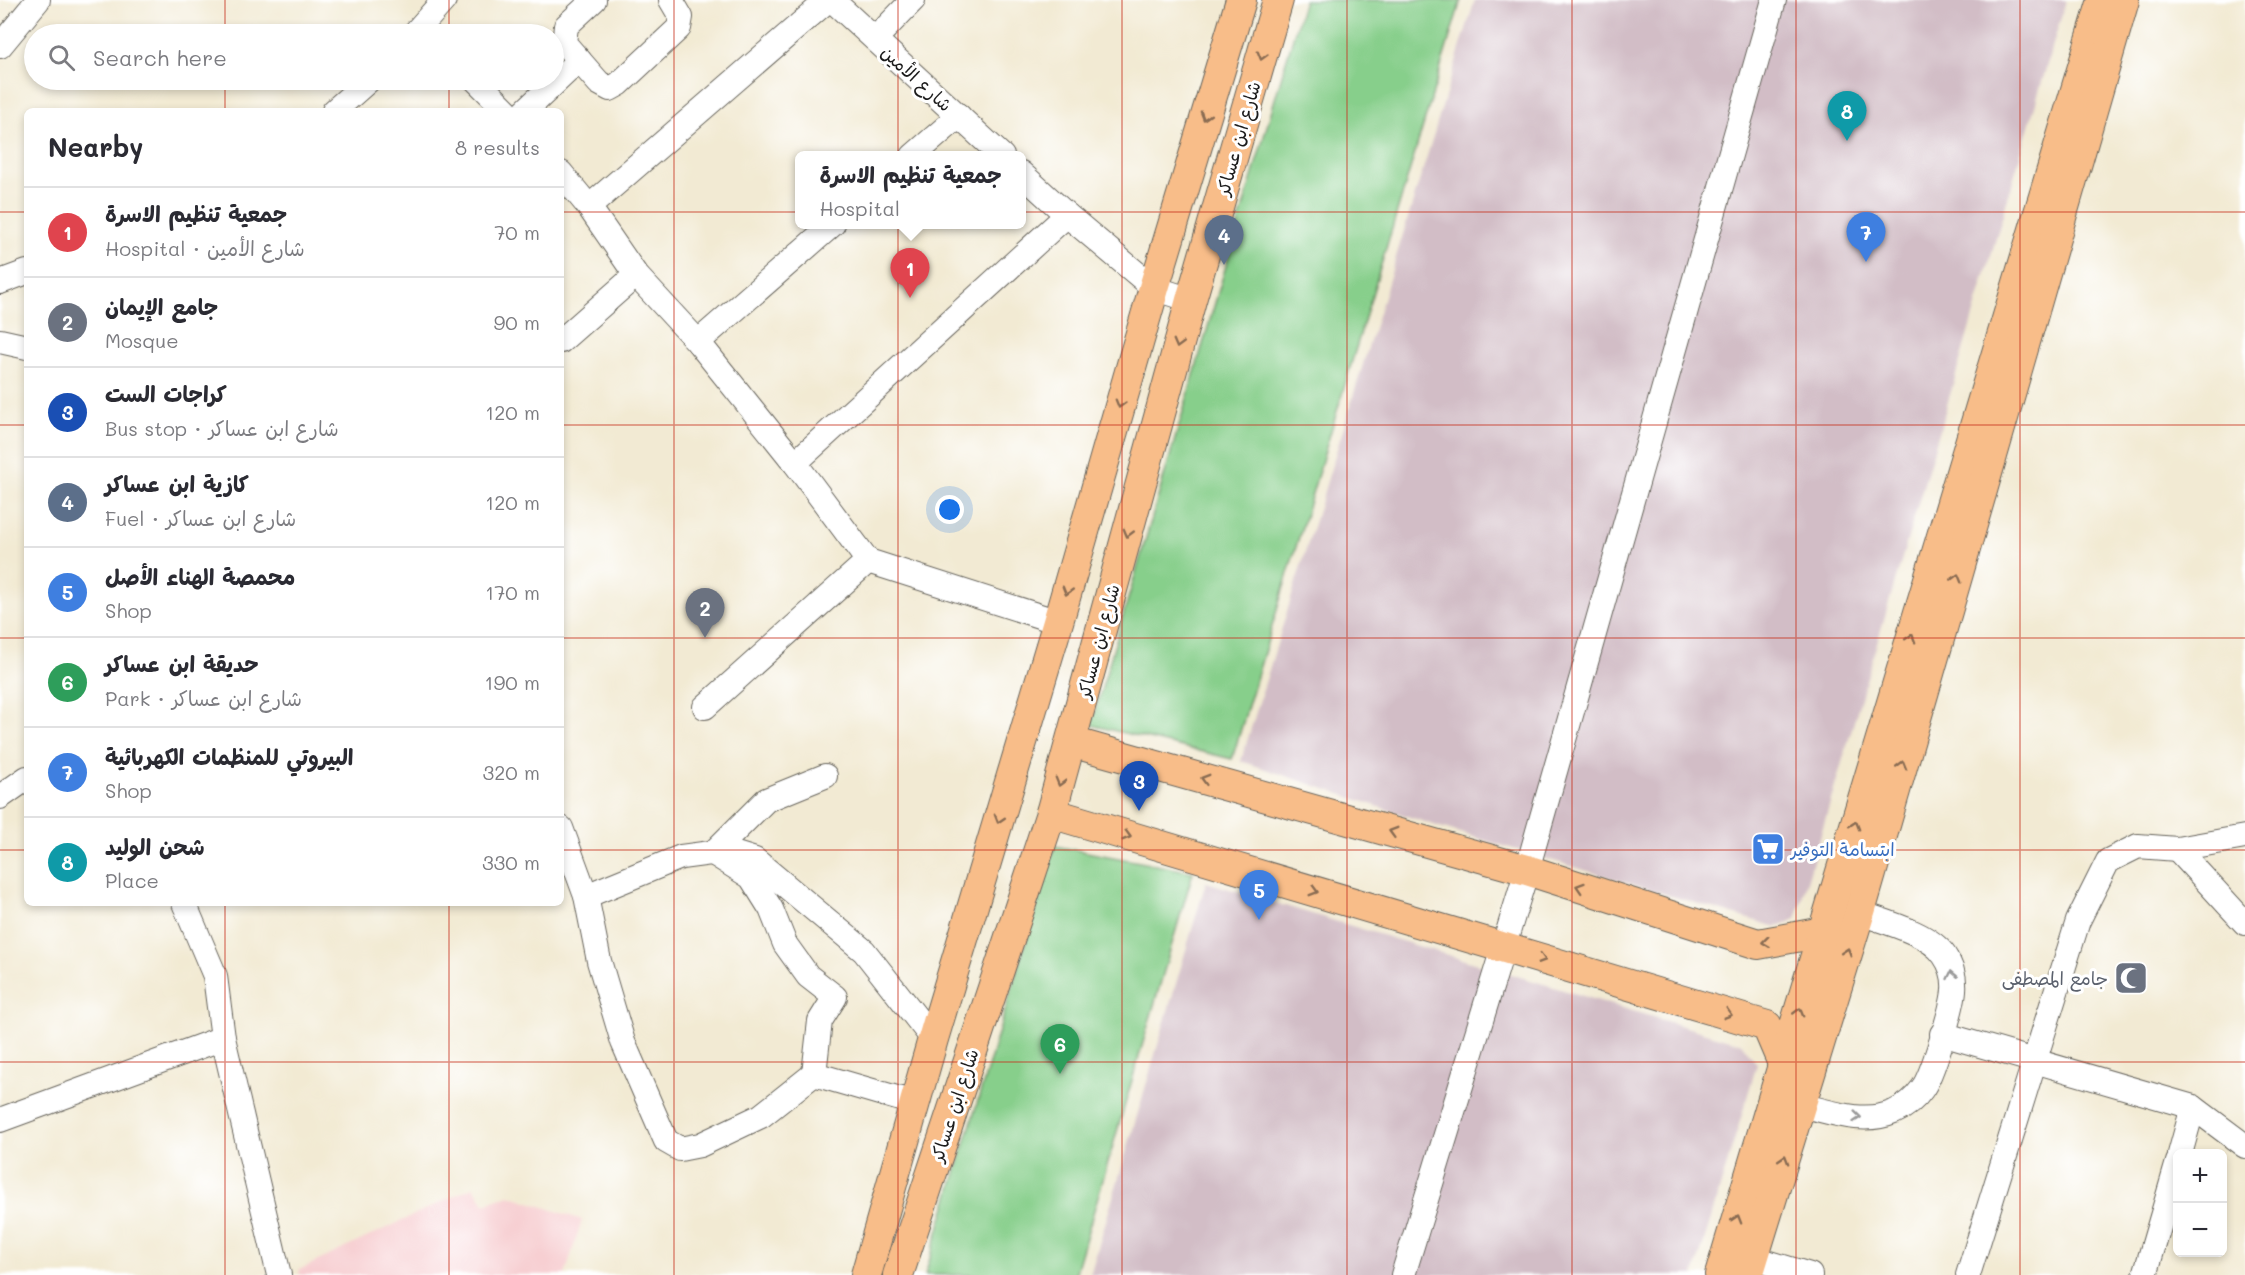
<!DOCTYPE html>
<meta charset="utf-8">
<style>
:root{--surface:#fff;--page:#f7f7f7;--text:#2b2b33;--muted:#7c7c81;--line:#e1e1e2;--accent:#c8321e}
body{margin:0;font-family:Mali,"Playpen Sans Arabic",sans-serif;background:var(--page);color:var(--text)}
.controls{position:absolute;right:18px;bottom:18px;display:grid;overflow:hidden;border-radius:9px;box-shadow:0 3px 9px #0003}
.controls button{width:54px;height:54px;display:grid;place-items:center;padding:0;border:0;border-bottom:2px solid var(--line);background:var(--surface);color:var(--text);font:30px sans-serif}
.you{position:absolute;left:950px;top:510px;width:21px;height:21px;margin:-15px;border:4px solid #fff;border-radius:50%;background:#1a73e8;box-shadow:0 0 0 9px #1a73e833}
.badge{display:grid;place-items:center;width:39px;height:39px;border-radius:50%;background:var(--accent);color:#fff;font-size:20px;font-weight:700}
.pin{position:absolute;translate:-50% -50px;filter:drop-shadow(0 2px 3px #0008)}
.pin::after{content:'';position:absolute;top:32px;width:21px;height:18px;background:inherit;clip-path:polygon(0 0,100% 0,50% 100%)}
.popup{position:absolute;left:795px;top:151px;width:231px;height:78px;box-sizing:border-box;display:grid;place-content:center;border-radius:9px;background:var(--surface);filter:drop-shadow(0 2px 4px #0005);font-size:20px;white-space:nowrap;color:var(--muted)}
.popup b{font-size:22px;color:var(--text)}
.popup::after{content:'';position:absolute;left:50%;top:100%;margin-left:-12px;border:12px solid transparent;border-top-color:var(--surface)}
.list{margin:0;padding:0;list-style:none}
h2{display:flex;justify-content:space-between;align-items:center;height:78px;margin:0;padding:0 24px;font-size:26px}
h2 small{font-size:20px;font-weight:400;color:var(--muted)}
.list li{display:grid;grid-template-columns:39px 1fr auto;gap:18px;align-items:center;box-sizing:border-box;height:90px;padding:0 24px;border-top:2px solid var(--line)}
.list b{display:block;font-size:22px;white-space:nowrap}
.list p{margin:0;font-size:20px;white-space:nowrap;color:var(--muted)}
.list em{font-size:20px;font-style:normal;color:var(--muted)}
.icon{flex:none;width:33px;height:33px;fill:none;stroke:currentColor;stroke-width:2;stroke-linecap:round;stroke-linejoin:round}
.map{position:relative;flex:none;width:2245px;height:1275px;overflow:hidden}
.search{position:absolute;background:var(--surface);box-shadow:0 3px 9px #0003;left:24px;top:24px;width:540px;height:66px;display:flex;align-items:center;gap:15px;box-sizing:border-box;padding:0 21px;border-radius:33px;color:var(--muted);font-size:22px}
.panel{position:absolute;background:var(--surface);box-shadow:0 3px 9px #0003;left:24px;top:108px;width:540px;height:798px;border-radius:9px}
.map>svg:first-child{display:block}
</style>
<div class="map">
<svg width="2245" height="1275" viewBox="0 0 2245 1275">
<rect width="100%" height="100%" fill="#fff"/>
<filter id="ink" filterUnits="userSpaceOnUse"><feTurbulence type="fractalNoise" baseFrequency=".0167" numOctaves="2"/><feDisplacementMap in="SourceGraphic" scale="12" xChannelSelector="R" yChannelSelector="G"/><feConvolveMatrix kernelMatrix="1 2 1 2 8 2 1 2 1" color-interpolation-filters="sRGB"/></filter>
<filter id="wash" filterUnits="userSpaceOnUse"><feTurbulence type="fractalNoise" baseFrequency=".008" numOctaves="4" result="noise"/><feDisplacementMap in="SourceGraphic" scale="24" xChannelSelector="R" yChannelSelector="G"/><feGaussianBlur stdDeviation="1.35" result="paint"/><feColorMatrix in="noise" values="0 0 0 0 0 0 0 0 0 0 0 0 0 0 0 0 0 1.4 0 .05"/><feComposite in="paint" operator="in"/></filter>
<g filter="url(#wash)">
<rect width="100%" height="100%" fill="#f2ead3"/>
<polygon fill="#f7cfd2" points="473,1187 485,1204 509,1195 582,1220 565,1275 300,1275 299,1270"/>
<g fill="#d2bdc6">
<polygon points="1475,0 2066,0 1796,919 1776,927 1440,827 1241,761"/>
<polygon points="1206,882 1742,1044 1757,1064 1694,1275 1090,1275"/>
</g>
<g fill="#87cf8b" stroke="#527654" stroke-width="1.5">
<polygon points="1304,0 1461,0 1232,759 1091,725"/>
<polygon points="1055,846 1193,872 1075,1275 925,1275"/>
</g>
</g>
<g filter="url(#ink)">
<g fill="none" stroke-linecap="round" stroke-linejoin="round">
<defs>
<g id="minor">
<polyline points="594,0 566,26 564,43 599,83 610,89 619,84 679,28 681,17 671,0"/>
<polyline points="832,0 1002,156"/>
<polyline points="414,34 444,0"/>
<polyline points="875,39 913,0"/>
<polyline points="0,46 38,0"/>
<polyline points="476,80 507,111"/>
<polyline points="334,111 369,80"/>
<polyline points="525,111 579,60"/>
<polyline points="913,156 959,116"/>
<polyline points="561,173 589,207 636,275 698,342 795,463 868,561 1058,622"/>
<polyline points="1021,173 1067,215 1154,288 1191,300"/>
<polyline points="589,207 828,0"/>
<polyline points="0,282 27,272"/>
<polyline points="0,341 27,347"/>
<polyline points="561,341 636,275"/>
<polyline points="698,342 833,224"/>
<polyline points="795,463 1067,215"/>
<polyline points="705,707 868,561"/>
<polyline points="0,797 27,778"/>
<polyline points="561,828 586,896 599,961 623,1042 666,1141 680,1149 700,1145 761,1116 814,1074 914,1103"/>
<polyline points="2177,849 2245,923"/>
<polyline points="586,896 681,857 726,851 755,860 864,951 933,1039"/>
<polyline points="184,903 215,976 223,1038"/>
<polyline points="1942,1034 2193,1107 2245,1146"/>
<polyline points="814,1074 820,1021 835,997 808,976 785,944 771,909 751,877 713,853 766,800 825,776"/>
<path d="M1800,1105c31,7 63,20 94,7 11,-5 21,-13 28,-23 10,-12 31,-83 32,-99 1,-12 -3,-25 -10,-35 -15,-22 -59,-33 -84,-42"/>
<polyline points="0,1120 223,1038 279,1275"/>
<polyline points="2180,1154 2193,1107"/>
<polyline points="1753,1258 1810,1275"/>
<polyline points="1403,1275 1527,870 1774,0"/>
<polyline points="1968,1275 2078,921 2108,861 2138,846 2177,849 2245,837"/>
<polyline points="2145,1275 2178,1162"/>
</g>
<g id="major">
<polyline points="1071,742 1527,870 1758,944 1823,932"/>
<polyline points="1051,813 1767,1026 1784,1066"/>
<polyline points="866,1275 933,1039 1058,622 1154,288 1241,0"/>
<polyline points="898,1275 1051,813 1191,300 1278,0"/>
<polyline points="1720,1275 2103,0"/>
<polyline points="1748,1275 1861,908 2124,0"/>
</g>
</defs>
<use href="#minor" stroke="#67645c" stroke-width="26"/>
<use href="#major" stroke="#67645c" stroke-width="32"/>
<use href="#minor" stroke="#fff" stroke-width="24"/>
<use href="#major" stroke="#f8bd89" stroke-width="30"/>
</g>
<defs><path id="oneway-chevron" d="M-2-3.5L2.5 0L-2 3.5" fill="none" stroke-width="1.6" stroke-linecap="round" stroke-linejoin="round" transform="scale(1.5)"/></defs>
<g stroke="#8a6c52">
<use href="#oneway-chevron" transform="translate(1262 56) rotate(106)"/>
<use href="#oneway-chevron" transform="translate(1205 116) rotate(107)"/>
<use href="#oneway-chevron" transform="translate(1178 344) rotate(105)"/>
<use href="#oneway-chevron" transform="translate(1120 404) rotate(106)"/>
<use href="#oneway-chevron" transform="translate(1128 533) rotate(105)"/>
<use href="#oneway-chevron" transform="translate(1957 578) rotate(-74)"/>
<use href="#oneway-chevron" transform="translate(1067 591) rotate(106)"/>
<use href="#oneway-chevron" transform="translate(1911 638) rotate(-73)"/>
<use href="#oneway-chevron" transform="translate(1902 765) rotate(-74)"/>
<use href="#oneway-chevron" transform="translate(1205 779) rotate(-164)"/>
<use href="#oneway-chevron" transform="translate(1060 782) rotate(106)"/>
<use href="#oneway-chevron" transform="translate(999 819) rotate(107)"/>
<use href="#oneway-chevron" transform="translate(1855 825) rotate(-73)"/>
<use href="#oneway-chevron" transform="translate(1393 832) rotate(-164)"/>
<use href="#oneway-chevron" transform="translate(1127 836) rotate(16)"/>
<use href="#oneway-chevron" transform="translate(1580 887) rotate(-162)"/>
<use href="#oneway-chevron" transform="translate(1314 891) rotate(16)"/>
<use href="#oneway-chevron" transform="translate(1766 942) rotate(173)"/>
<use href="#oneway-chevron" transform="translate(1847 952) rotate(-73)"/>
<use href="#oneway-chevron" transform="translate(1542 959) rotate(16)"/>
<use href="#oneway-chevron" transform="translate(1799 1012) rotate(-74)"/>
<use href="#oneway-chevron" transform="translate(1728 1014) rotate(17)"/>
<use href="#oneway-chevron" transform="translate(1784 1159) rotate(-73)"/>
<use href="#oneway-chevron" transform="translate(1737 1219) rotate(-73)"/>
</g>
<g stroke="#999">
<use href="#oneway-chevron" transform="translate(1952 975) rotate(-102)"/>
<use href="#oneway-chevron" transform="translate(1857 1117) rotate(6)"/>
</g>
</g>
<path fill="none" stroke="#c8321e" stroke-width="1.5" stroke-opacity="0.55" d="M225,0v34M449,0v34M674,0v1275M898,0v1275M1122,0v1275M1347,0v1275M1572,0v1275M1796,0v1275M2020,0v1275M225,80v31M449,80v31M0,212h27M561,212h1684M0,425h27M561,425h1684M0,638h27M561,638h1684M0,850h27M561,850h1684M225,903v372M449,903v372M0,1062h2245"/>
<defs>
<symbol id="supermarket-square" viewBox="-11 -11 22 22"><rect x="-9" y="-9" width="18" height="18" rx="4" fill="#3f7fe0" stroke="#fff"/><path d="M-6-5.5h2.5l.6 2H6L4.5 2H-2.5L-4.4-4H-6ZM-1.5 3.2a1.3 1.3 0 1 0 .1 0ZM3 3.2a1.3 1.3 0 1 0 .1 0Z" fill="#fff"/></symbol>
<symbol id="mosque-square" viewBox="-11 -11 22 22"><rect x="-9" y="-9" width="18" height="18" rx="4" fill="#6b7280" stroke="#fff"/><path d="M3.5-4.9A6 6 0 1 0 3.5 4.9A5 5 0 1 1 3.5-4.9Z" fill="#fff"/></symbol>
</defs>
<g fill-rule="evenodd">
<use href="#supermarket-square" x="1749" y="830" width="38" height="38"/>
<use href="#mosque-square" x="2112" y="959" width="38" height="38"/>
</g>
<g text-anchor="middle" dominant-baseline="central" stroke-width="6" stroke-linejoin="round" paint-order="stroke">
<g font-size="18" fill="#1c1c1c" stroke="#fff">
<text transform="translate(917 78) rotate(42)">شارع الأمين</text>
<text transform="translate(1238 138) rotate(-74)">شارع ابن عساكر</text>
<text transform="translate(1098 641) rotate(-75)">شارع ابن عساكر</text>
<text transform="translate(954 1105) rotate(-72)">شارع ابن عساكر</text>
</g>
<g font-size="18" fill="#366cbe" stroke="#fff" text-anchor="start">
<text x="1791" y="849">ابتسامة التوفير</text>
</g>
<g font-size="18" fill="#5b616d" stroke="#fff" text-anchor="end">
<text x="2108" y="978">جامع المصطفى</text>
</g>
</g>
</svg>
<div class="controls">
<button>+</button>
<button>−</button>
</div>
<div class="you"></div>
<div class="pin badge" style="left:910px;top:298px;background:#e0444e">1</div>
<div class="popup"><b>جمعية تنظيم الاسرة</b>Hospital</div>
<div class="pin badge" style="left:705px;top:638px;background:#6b7280">2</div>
<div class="pin badge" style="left:1139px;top:811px;background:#1a4fb4">3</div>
<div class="pin badge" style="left:1224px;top:265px;background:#5c6f8a">4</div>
<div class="pin badge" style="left:1259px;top:920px;background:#3f7fe0">5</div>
<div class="pin badge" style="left:1060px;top:1074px;background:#2e9e5b">6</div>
<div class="pin badge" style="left:1866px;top:262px;background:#3f7fe0">7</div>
<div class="pin badge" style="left:1847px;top:141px;background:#0f9aa8">8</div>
<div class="search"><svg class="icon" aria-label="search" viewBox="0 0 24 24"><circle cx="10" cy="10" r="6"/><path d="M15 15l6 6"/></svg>Search here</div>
<section class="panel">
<h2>Nearby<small>8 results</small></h2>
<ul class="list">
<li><span class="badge" style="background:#e0444e">1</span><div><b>جمعية تنظيم الاسرة</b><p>Hospital · شارع الأمين</p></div><em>70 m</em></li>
<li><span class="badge" style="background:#6b7280">2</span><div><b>جامع الإيمان</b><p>Mosque</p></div><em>90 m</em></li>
<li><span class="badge" style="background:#1a4fb4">3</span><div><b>كراجات الست</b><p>Bus stop · شارع ابن عساكر</p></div><em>120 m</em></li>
<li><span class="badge" style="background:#5c6f8a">4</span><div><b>كازية ابن عساكر</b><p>Fuel · شارع ابن عساكر</p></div><em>120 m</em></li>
<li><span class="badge" style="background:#3f7fe0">5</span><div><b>محمصة الهناء الأصل</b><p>Shop</p></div><em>170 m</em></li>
<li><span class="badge" style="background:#2e9e5b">6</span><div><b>حديقة ابن عساكر</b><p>Park · شارع ابن عساكر</p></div><em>190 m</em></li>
<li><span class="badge" style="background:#3f7fe0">7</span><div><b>البيروتي للمنظمات الكهربائية</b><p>Shop</p></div><em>320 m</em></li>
<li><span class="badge" style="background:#0f9aa8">8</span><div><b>شحن الوليد</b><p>Place</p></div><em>330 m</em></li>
</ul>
</section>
</div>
